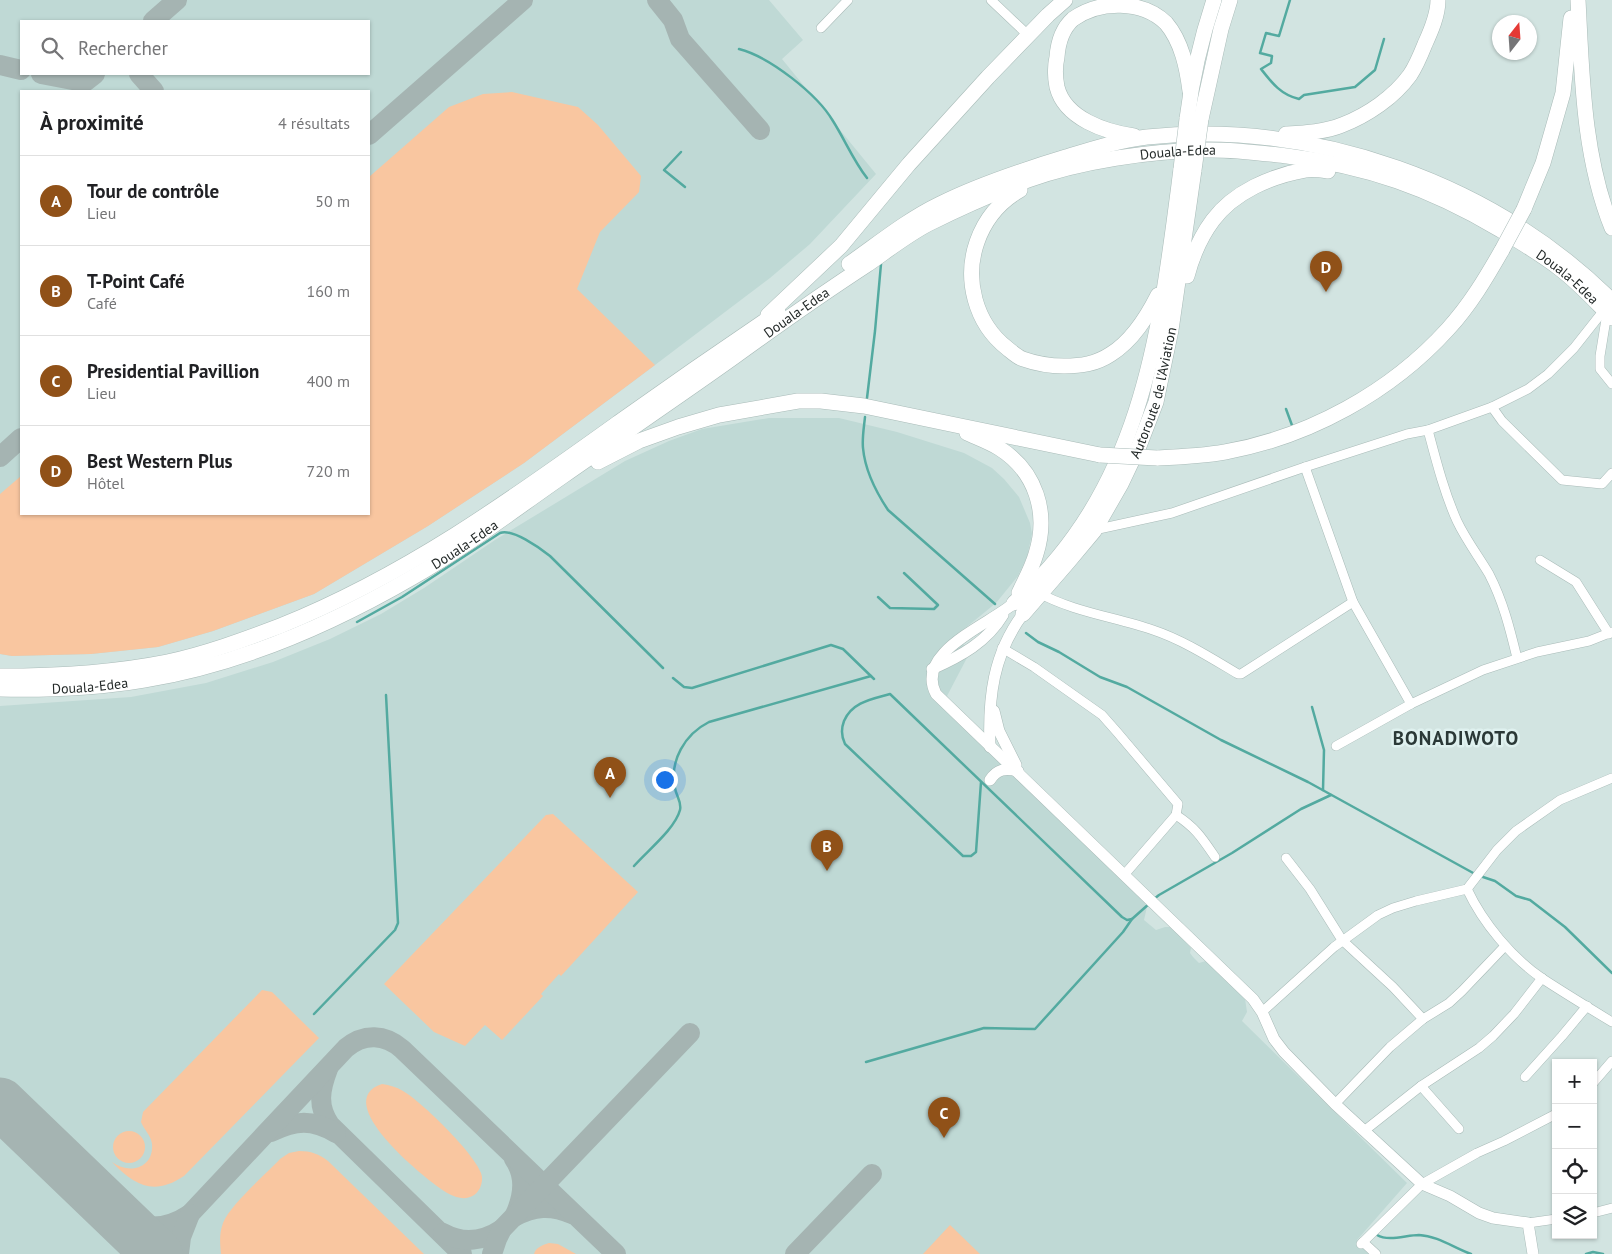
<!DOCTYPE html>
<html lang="fr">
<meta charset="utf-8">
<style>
:root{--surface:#fff;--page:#f2f2f2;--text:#202124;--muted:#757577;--line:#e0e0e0;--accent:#905118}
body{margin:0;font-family:"PT Sans",sans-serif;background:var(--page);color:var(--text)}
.controls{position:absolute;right:15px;bottom:15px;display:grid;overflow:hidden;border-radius:0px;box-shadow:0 1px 4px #0004}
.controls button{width:45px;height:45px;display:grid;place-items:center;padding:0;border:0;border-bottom:1px solid var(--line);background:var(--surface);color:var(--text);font:25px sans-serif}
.compass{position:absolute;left:1492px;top:15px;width:45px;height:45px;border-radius:50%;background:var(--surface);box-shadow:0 1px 4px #0004;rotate:17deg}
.you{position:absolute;left:664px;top:779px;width:18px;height:18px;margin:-12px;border:4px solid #fff;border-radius:50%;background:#1a73e8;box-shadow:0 0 0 8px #1a73e833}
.badge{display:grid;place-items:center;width:32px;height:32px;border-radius:50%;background:var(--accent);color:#fff;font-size:16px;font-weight:700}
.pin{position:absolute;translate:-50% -41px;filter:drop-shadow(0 1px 2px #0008)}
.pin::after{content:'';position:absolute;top:26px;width:18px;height:15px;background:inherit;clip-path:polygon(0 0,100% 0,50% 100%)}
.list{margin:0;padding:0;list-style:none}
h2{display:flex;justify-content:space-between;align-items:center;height:65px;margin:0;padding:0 20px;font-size:21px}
h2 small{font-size:16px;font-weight:400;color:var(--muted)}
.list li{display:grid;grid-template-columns:32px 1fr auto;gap:15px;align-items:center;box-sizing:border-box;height:90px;padding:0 20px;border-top:1px solid var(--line)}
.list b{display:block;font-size:19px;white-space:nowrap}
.list p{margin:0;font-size:16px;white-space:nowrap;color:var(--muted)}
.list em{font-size:16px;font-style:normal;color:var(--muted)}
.icon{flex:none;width:28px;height:28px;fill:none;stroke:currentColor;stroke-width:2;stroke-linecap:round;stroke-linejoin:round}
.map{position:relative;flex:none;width:1612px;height:1254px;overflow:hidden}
.search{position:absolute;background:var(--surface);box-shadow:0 1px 4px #0004;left:20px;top:20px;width:350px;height:55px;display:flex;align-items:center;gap:12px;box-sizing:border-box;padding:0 18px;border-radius:0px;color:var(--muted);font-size:19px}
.panel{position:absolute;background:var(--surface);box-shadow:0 1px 4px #0004;left:20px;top:90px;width:350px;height:425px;border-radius:0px}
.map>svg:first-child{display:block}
</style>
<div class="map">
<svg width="1612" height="1254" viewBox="0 0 1612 1254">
<rect width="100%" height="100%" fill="#d2e4e1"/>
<g fill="#bfd9d5" fill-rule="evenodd">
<path d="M0,0h769l34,40 -21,19 94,115 -66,70 -40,34 -115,87 -131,98 -96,63 -114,68 -101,37 -55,16 -67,7 -79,2 -12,-2zM21,21h348v53h-348zM21,91h348v423h-348z"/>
<polygon points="769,418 839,418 897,432 964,453 992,468 1004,479 1019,497 1030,523 1032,534 1027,557 1018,576 996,603 958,634 969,654 947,696 965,719 1091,850 1144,902 1147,907 1144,920 1156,930 1165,927 1171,927 1191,948 1190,953 1193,957 1199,963 1206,961 1245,999 1247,1012 1242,1021 1407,1183 1357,1240 1371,1254 0,1254 0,706 131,697 206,683 273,662 330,639 381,614 424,588 495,540 625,461 669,441 702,429"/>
</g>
<g fill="#f9c6a0">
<polygon points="512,92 578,107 598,125 641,176 639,192 600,232 577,289 655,365 524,463 428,526 314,594 213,631 158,647 91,654 12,656 0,654 0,494 21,476 21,514 369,514 369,177 449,107 483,94"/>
<polygon points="553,814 638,892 561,976 559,974 541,994 543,996 502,1040 485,1025 465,1046 434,1032 384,984 546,815"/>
<path d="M262,990l10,2 47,46 -135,138c-30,20 -49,10 -72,-14 17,13 42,6 40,-18 -1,-9 -8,-14 -11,-22l2,-10z"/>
<path d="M382,1084c8,1 14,3 21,7 19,11 71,62 78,82 2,5 1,10 -1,15 -8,15 -24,11 -36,3 -20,-13 -115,-90 -62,-107z"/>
<circle cx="129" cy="1147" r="16"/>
<path d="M299,1151c12,0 20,3 29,10l96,93h-203c-1,-11 -2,-20 2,-31 7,-18 42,-48 57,-64l9,-6z"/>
<polygon points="950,1225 980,1254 923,1254"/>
<path d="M549,1243l9,1 18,10h-42c2,-7 9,-9 15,-11z"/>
</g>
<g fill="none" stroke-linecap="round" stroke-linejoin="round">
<g stroke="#53aaa0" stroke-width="2.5">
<path d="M1290,0l-11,36 -13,-3 -6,20 12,3 -1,7 -10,6c11,14 20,26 38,30l5,-4 51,-8 20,-17 9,-31"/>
<path d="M739,49c31,8 78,45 94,72 12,19 20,39 34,57"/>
<polyline points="681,152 664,170 685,187"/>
<polyline points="867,398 875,331 881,264"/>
<polyline points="1286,409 1293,428"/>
<path d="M865,417c-1,10 -3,21 -2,31 2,22 13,44 25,62l107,94"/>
<polyline points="878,597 890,608 934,609 938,605 904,573"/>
<path d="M357,622l45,-25 98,-64c12,-5 40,15 50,23l113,112"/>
<polyline points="1026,633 1038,642 1059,652 1100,677 1127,687 1221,740 1308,782 1475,874"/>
<polyline points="673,678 684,687 692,688 831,645 843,649 874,679"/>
<polyline points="1312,707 1324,750 1323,790"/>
<path d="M981,782l-5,70 -5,4h-8l-118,-112c-4,-8 -4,-15 -1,-23 8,-19 28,-22 46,-27l232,223 5,3 5,-1"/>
<path d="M634,866c13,-15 41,-37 46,-56 2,-8 -4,-14 -5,-22 -6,-27 10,-54 34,-66l162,-46"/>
<polyline points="1480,876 1495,881 1516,896 1530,900 1565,927 1612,973"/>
<polyline points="1154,899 1159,895 1232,853 1301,809 1331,795"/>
<polyline points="314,1014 395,930 398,923 386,695"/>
<polyline points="866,1062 984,1028 1035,1029 1123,932 1132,919 1150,903"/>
<path d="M1377,1235c12,7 29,0 42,0 19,1 35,13 52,19"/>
<polyline points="1586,1254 1593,1252 1603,1254"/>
</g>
<g stroke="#a5b4b2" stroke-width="20">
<polyline points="657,0 673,20 680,39 760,130"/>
<polyline points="153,21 177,0"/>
<polyline points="0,65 21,70"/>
<polyline points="41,74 83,82 86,81 95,74"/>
<polyline points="139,74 154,91"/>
<polyline points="369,135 523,0"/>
<polyline points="0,457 21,438"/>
<path d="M328,1069c-8,21 -11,37 2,56l132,129"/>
<path d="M271,1132c25,-12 41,-13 65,1"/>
<path d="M514,1159c13,18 9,39 0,58 20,-11 37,-12 58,-3"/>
<path d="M117,1215c26,15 47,16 73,-1l156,-166c18,-15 39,-14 56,1l214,205"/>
<path d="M443,1233c20,11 41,8 59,-4"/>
<polyline points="179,1254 181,1237 190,1214"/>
<polyline points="492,1254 497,1239 502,1229 690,1033"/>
<polyline points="795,1254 872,1174"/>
</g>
<polyline stroke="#a5b4b2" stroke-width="51" points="0,1103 157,1254"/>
<defs>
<g id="minor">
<polyline points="991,0 1029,36"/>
<polyline points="821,28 848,0"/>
<polyline points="1607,313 1600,356 1600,369 1612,384"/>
<polyline points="1492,407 1502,421 1562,480 1602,484 1612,473"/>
<path d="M1428,430c8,30 16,62 29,91 9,19 22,36 32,53 14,27 21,55 28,84"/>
<polyline points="1305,467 1353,602 1411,704"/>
<polyline points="1094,530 1172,513 1305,467 1407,434 1428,430 1492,407 1528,389 1548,374 1574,348 1604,310"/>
<polyline points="1540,560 1576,582 1609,634"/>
<path d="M1037,592c36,20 78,25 116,38 30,10 58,28 85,44h3l112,-72"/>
<polyline points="1002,648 1034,667 1102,715 1117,732 1178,804 1176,815 1124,875"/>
<polyline points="1336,746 1411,704 1483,670 1537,652 1589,641 1612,632"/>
<path d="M1176,815c20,13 26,23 39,42"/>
<polyline points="1286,858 1310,889 1342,940 1393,987 1423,1019"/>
<path d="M1467,889c16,34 45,69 76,90 23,15 46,29 69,43"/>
<polyline points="1262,1012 1334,947 1378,915 1393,908 1416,901 1467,889 1497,850 1516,831 1560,800 1612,778"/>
<polyline points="1525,1077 1562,1036 1587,1006"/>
<polyline points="1593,1083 1612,1061"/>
<polyline points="1421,1086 1459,1129"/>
<polyline points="1335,1104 1390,1047 1423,1019 1449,1003 1462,991 1505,946"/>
<polyline points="1364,1131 1421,1086 1479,1048 1493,1036 1514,1014 1542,978"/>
<polyline points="1593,1213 1612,1208"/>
<polyline points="1528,1223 1556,1219"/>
<polyline points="1363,1242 1376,1254"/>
<polyline points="1361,1244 1422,1184 1477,1153 1504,1141 1556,1114"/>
</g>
<g id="tertiary">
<path d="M1014,603c-25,22 -100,49 -78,91l317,305 9,13 12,27 10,13 51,52 87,80 28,12 29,17 14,5 35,5 5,31"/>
<path d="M932,669c29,-13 55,-27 71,-54"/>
<polyline points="994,711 999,731 1016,765"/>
<path d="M990,747c-2,-49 3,-93 33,-133"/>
<path d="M990,780c7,-11 15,-12 28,-9"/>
</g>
<g id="trunk">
<path d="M1578,0c4,76 5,156 34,228"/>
<path d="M1187,119c5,-41 14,-80 27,-119"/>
<polyline points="1201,119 1221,29 1230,0"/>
<path d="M1286,134c18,-1 39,-2 56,-9 26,-10 52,-28 68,-50 6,-9 11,-21 15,-31 6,-13 13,-29 13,-44"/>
<path d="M1134,136c-28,-4 -69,-17 -77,-49 -2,-10 -2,-21 0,-30 1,-14 6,-29 16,-38 27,-19 69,-19 93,4 16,19 21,45 24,68"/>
<path d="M1020,190c-21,12 -35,29 -43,52 -13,37 -2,81 30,106 5,4 10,9 16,11 14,5 26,7 41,7 17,0 32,-2 47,-12 22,-14 36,-37 47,-59"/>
<polyline points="1524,209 1543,163 1563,93 1571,18"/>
<path d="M849,264c30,-21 58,-44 91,-60 40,-20 83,-34 126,-47 26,-8 54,-17 81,-20 168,-17 345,45 465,164"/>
<path d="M1187,276c5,-19 14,-40 26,-56 21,-28 58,-44 92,-50 7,-1 16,0 23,1"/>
<polyline points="768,315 841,246 909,164 988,77 1048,15 1065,0"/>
<path d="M967,433c11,5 22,9 32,15 37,23 50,65 37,106 -4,14 -11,26 -17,39"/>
<path d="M1157,458c22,-1 45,-2 68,-6 84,-15 166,-60 223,-123 22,-24 38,-51 54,-79"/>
<polyline points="598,462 639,441 678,427 719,415 798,401 821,401 864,406 1100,455"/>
<path d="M1014,603c130,-115 146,-272 167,-434"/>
<path id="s1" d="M1023,614l45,-52 26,-31 27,-47 18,-38 17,-44 15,-72 23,-160"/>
<path d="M0,676c56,0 112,-3 167,-14 38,-8 76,-22 113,-36 127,-51 232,-127 342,-206 52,-37 104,-73 156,-108"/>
<path id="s2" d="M0,689c48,1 97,-1 144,-9 94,-15 188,-56 269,-103 53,-30 101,-67 150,-101 57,-40 115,-79 171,-119 44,-32 88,-63 134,-93 20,-14 39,-29 60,-40 32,-16 66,-31 100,-44 52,-19 122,-29 177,-30 27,-1 55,3 82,6 80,10 143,32 212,73 20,12 42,25 60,39 20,15 36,33 53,50"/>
</g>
</defs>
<use href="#minor" stroke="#a9bbb8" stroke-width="10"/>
<use href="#tertiary" stroke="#a9bbb8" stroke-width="12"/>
<use href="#trunk" stroke="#a9bbb8" stroke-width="16"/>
<use href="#minor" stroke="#fff" stroke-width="9"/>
<use href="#tertiary" stroke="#fff" stroke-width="11"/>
<use href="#trunk" stroke="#fff" stroke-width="15"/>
<defs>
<g id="trunk-bridge">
<polyline points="1181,169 1187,119"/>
<polyline points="1194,170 1201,119"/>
<polyline points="1502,250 1524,209"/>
<polyline points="1100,455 1157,458"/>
</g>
</defs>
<use href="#trunk-bridge" stroke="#a9bbb8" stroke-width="16" stroke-linecap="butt"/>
<use href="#trunk-bridge" stroke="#fff" stroke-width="15"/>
</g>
<g text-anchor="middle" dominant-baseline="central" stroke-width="5" stroke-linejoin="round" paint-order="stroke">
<g font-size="14" fill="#242a29" stroke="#dff1ef">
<text stroke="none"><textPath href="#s2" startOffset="1321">Douala-Edea</textPath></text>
<text stroke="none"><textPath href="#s2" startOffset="1740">Douala-Edea</textPath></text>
<text stroke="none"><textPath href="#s2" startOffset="900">Douala-Edea</textPath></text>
<text stroke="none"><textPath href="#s1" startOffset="261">Autoroute de l'Aviation</textPath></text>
<text stroke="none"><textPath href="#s2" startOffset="495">Douala-Edea</textPath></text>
<text stroke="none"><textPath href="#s2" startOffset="90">Douala-Edea</textPath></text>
</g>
<g font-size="19" font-weight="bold" letter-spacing="1" fill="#2b3937" stroke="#dff1ef">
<text x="1456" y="738">BONADIWOTO</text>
</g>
</g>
</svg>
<div class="controls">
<button>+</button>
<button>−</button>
<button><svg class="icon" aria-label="locate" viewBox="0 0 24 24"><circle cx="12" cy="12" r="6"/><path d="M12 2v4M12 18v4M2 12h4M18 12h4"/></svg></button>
<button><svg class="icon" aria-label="layers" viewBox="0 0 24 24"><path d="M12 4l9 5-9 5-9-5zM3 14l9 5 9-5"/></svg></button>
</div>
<svg class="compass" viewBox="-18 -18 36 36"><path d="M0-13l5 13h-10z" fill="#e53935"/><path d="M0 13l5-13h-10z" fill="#757577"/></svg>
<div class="you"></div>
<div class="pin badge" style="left:610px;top:798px">A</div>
<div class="pin badge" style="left:827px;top:871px">B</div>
<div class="pin badge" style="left:944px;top:1138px">C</div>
<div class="pin badge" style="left:1326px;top:292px">D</div>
<div class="search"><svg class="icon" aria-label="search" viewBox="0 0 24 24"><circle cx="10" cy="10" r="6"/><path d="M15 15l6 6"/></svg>Rechercher</div>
<section class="panel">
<h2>À proximité<small>4 résultats</small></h2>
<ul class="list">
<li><span class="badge">A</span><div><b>Tour de contrôle</b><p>Lieu</p></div><em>50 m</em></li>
<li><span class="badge">B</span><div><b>T-Point Café</b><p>Café</p></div><em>160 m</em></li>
<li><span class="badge">C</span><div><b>Presidential Pavillion</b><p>Lieu</p></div><em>400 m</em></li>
<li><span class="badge">D</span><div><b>Best Western Plus</b><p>Hôtel</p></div><em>720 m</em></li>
</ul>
</section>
</div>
